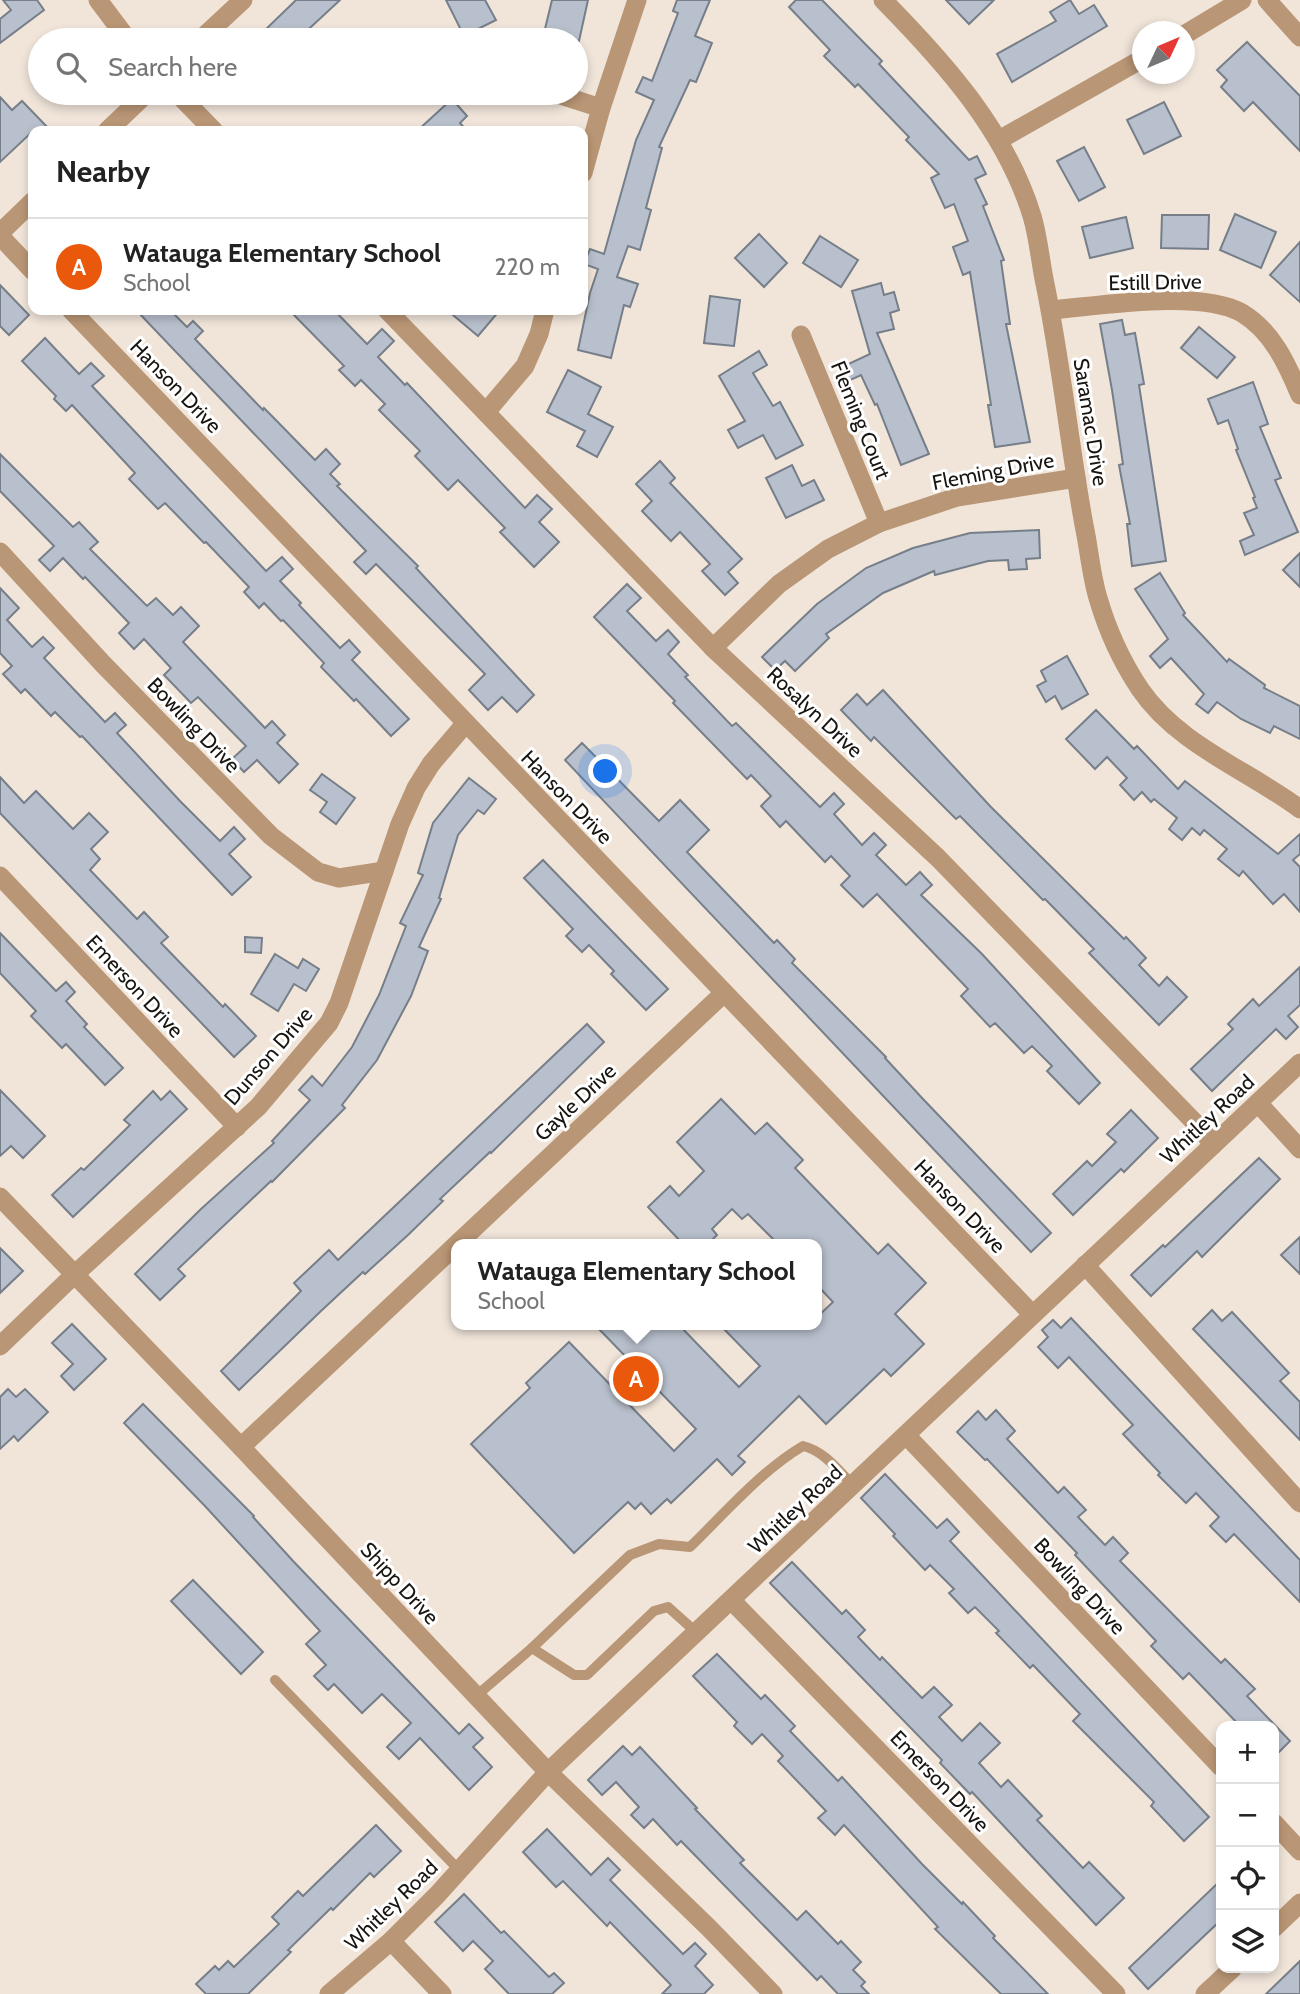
<!DOCTYPE html>
<meta charset="utf-8">
<style>
:root{--surface:#fff;--page:#f2f2f2;--text:#222;--muted:#767676;--line:#e0e0e0;--accent:#ea580c}
body{margin:0;font-family:Cabin,sans-serif;background:var(--page);color:var(--text)}
.controls{position:absolute;right:21px;bottom:21px;display:grid;overflow:hidden;border-radius:14px;box-shadow:0 4px 10px #0003}
.controls button{width:63px;height:63px;display:grid;place-items:center;padding:0;border:0;border-bottom:2px solid var(--line);background:var(--surface);color:var(--text);font:35px sans-serif}
.compass{position:absolute;left:1132px;top:21px;width:63px;height:63px;border-radius:50%;background:var(--surface);box-shadow:0 4px 10px #0003;rotate:46deg}
.you{position:absolute;left:606px;top:772px;width:24px;height:24px;margin:-18px;border:5px solid #fff;border-radius:50%;background:#1a73e8;box-shadow:0 0 0 10px #1a73e833}
.badge{display:grid;place-items:center;width:46px;height:46px;border-radius:50%;background:var(--accent);color:#fff;font-size:23px;font-weight:700}
.pin{position:absolute;translate:-50% -50%;border:4px solid #fff;box-shadow:0 2px 7px #0006}
.popup{position:absolute;left:451px;top:1239px;width:371px;height:91px;box-sizing:border-box;display:grid;place-content:center;border-radius:14px;background:var(--surface);filter:drop-shadow(0 2px 5px #0005);font-size:23px;white-space:nowrap;color:var(--muted)}
.popup b{font-size:26px;color:var(--text)}
.popup::after{content:'';position:absolute;left:50%;top:100%;margin-left:-14px;border:14px solid transparent;border-top-color:var(--surface)}
.list{margin:0;padding:0;list-style:none}
h2{display:flex;justify-content:space-between;align-items:center;height:91px;margin:0;padding:0 28px;font-size:30px}
h2 small{font-size:23px;font-weight:400;color:var(--muted)}
.list li{display:grid;grid-template-columns:46px 1fr auto;gap:21px;align-items:center;box-sizing:border-box;height:98px;padding:0 28px;border-top:2px solid var(--line)}
.list b{display:block;font-size:26px;white-space:nowrap}
.list p{margin:0;font-size:23px;white-space:nowrap;color:var(--muted)}
.list em{font-size:23px;font-style:normal;color:var(--muted)}
.icon{flex:none;width:38px;height:38px;fill:none;stroke:currentColor;stroke-width:2;stroke-linecap:round;stroke-linejoin:round}
.map{position:relative;flex:none;width:1300px;height:1994px;overflow:hidden}
.search{position:absolute;background:var(--surface);box-shadow:0 4px 10px #0003;left:28px;top:28px;width:560px;height:77px;display:flex;align-items:center;gap:18px;box-sizing:border-box;padding:0 24px;border-radius:38px;color:var(--muted);font-size:26px}
.panel{position:absolute;background:var(--surface);box-shadow:0 4px 10px #0003;left:28px;top:126px;width:560px;height:189px;border-radius:14px}
.map>svg:first-child{display:block}
</style>
<div class="map">
<svg width="1300" height="1994" viewBox="0 0 1300 1994">
<rect width="100%" height="100%" fill="#f1e5da"/>
<g fill="#b8c0cd" stroke="#767e89" stroke-width="2">
<polygon points="3,0 37,0 44,10 0,43 0,19 11,10"/>
<polygon points="296,0 340,0 297,40 269,40 262,33"/>
<polygon points="446,0 485,0 496,20 464,36"/>
<polygon points="552,0 588,0 579,41 544,33"/>
<polygon points="677,0 710,0 695,36 712,43 696,82 690,80 659,147 662,148 646,208 651,210 640,250 628,246 617,277 638,284 630,307 624,305 611,358 578,350 590,293 598,269 584,264 590,249 604,254 636,140 654,100 636,92 643,77 652,81 678,13 673,11"/>
<polygon points="796,0 822,0 882,61 879,64 969,160 977,156 986,174 975,179 987,204 983,206 1004,260 1001,261 1010,324 1006,324 1030,442 995,447 988,405 991,405 970,272 963,275 953,247 968,241 954,204 945,208 931,178 939,174 906,140 909,137 858,84 855,87 824,56 830,50 789,7"/>
<polygon points="946,0 994,0 969,24"/>
<polygon points="1070,0 1079,14 1094,5 1107,26 1012,82 997,54 1056,21 1050,12"/>
<polygon points="1247,42 1300,96 1300,151 1253,102 1244,111 1221,87 1227,80 1217,70"/>
<polygon points="0,97 12,110 22,101 51,131 33,131 0,162"/>
<polygon points="452,99 467,116 460,123 467,131 417,131"/>
<polygon points="1164,102 1181,136 1144,154 1127,120"/>
<polygon points="1084,147 1105,187 1079,201 1057,161"/>
<polygon points="1235,214 1276,232 1261,268 1220,250"/>
<polygon points="1162,215 1209,215 1208,249 1161,248"/>
<polygon points="1126,217 1133,248 1090,258 1082,227"/>
<polygon points="759,234 787,263 764,287 735,258"/>
<polygon points="820,236 858,260 841,287 803,263"/>
<polygon points="1300,242 1300,302 1270,275"/>
<polygon points="881,283 884,295 894,292 899,310 890,313 894,329 877,333 929,454 901,465 877,404 875,405 861,375 846,382 840,368 870,354 852,291"/>
<polygon points="0,285 29,315 9,335 0,326"/>
<polygon points="710,296 740,300 734,346 704,343"/>
<polygon points="136,310 170,310 187,327 193,321 203,331 195,339 263,410 264,408 315,460 326,449 340,464 330,474 340,484 337,486 418,566 416,568 534,695 517,712 502,697 488,710 469,690 485,674 376,564 366,574 354,562 366,551"/>
<polygon points="289,310 334,310 367,344 382,329 394,341 378,357 405,385 407,383 525,508 537,495 552,509 539,522 559,542 534,567 500,532 505,528 458,480 448,490 415,456 420,451 379,410 385,404 361,380 355,386 339,370 344,366"/>
<polygon points="447,310 500,310 478,336"/>
<polygon points="1122,320 1125,335 1135,333 1144,384 1139,385 1166,561 1132,566 1127,524 1130,524 1119,465 1123,464 1112,390 1100,324"/>
<polygon points="1199,327 1235,357 1217,378 1181,348"/>
<polygon points="45,338 79,374 91,363 104,376 92,386 266,571 282,557 293,569 280,581 301,603 299,605 340,648 349,640 360,652 352,660 409,719 391,736 356,699 354,701 321,667 324,663 283,620 281,621 264,603 259,608 244,592 249,587 206,542 204,543 165,503 158,509 129,479 135,473 72,405 66,411 54,399 56,396 22,361"/>
<polygon points="759,351 767,365 753,373 773,406 780,402 803,445 776,459 763,435 738,448 728,430 745,421 719,376"/>
<polygon points="568,370 601,387 588,414 613,427 597,457 577,446 585,431 547,412"/>
<polygon points="1253,382 1268,424 1260,427 1281,478 1275,480 1298,532 1245,555 1240,541 1254,535 1244,513 1257,508 1253,498 1255,497 1236,450 1238,449 1228,420 1218,424 1208,399"/>
<polygon points="0,454 73,527 79,522 98,542 90,549 147,606 156,598 173,615 181,607 199,626 183,642 265,728 272,721 285,735 277,743 298,764 279,783 257,760 244,772 232,759 246,746 198,697 191,703 164,675 171,668 144,639 134,649 119,633 129,623 85,577 83,579 63,558 50,571 39,560 54,546 0,491"/>
<polygon points="660,461 675,478 670,483 742,559 728,572 738,583 725,595 702,571 710,564 680,532 671,541 642,511 652,501 636,484"/>
<polygon points="792,465 802,486 814,480 824,500 786,518 766,478"/>
<polygon points="1039,530 1040,558 1026,559 1027,569 1009,570 1008,560 988,561 935,575 934,571 883,593 826,634 829,638 795,671 785,661 775,670 762,657 817,604 866,568 913,548 970,533"/>
<polygon points="1300,553 1300,587 1283,570"/>
<polygon points="1160,573 1185,613 1183,615 1227,662 1229,659 1265,685 1264,688 1300,706 1300,739 1274,726 1270,733 1241,719 1217,702 1208,713 1196,704 1204,694 1171,658 1160,668 1150,656 1168,639 1135,589"/>
<polygon points="627,584 641,598 627,611 656,641 668,630 679,642 668,654 688,675 685,677 732,726 736,723 820,807 834,793 844,804 834,814 862,845 874,833 886,845 876,855 906,885 920,872 932,885 921,895 982,954 1100,1083 1079,1104 1047,1071 1052,1066 1032,1046 1024,1053 995,1023 990,1027 961,996 968,989 877,894 863,907 841,885 850,876 831,856 825,862 786,821 780,827 761,806 771,796 751,775 747,779 673,703 675,701 594,617"/>
<polygon points="0,588 19,608 7,620 32,647 43,637 54,648 44,658 105,722 115,713 126,725 117,733 180,801 220,841 234,827 245,839 229,854 251,877 232,895 82,736 80,737 55,712 51,716 25,689 21,693 3,674 12,666 0,653"/>
<polygon points="1067,656 1088,694 1062,709 1055,696 1046,702 1037,686 1046,681 1041,671"/>
<polygon points="883,690 990,806 1124,939 1126,937 1146,958 1139,965 1159,986 1167,977 1187,997 1159,1025 1089,953 1094,949 1045,899 1043,900 960,816 956,819 874,737 871,741 841,710 857,694 867,705"/>
<polygon points="1096,710 1134,749 1137,746 1178,789 1185,781 1278,854 1300,834 1300,854 1293,860 1300,867 1300,912 1284,894 1273,904 1243,871 1239,876 1218,859 1227,849 1204,830 1200,835 1192,828 1182,840 1169,829 1177,818 1154,799 1151,802 1142,792 1134,800 1120,785 1127,778 1107,757 1095,769 1066,739"/>
<polygon points="582,743 659,821 680,800 709,830 687,852 774,943 777,940 795,959 792,963 886,1057 885,1058 923,1099 1051,1233 1031,1252 565,760"/>
<polygon points="322,774 355,798 336,824 320,812 327,802 310,790"/>
<polygon points="0,777 24,803 36,791 73,829 89,813 108,832 91,849 100,859 90,870 137,919 144,912 168,937 161,943 223,1007 225,1004 256,1036 234,1057 0,813"/>
<polygon points="469,778 496,799 484,814 478,810 458,835 439,898 441,899 419,947 428,951 411,996 377,1060 342,1105 345,1108 272,1182 271,1181 178,1269 185,1276 160,1300 135,1274 201,1209 274,1143 272,1141 310,1100 299,1090 312,1076 322,1086 352,1047 379,995 406,926 400,923 423,875 418,873 433,823"/>
<polygon points="543,860 668,989 646,1010 611,974 614,971 589,945 582,952 566,936 573,929 524,878"/>
<polygon points="0,933 56,991 66,982 75,992 66,1001 87,1024 84,1027 123,1068 105,1085 66,1044 62,1048 31,1016 36,1011 0,973"/>
<polygon points="245,937 262,938 261,953 245,952"/>
<polygon points="275,954 298,968 303,959 319,969 306,991 294,984 278,1011 251,994"/>
<polygon points="1300,967 1300,1005 1288,1016 1298,1027 1286,1039 1276,1029 1212,1091 1191,1069 1233,1029 1228,1024 1253,999 1259,1006"/>
<polygon points="587,1024 604,1042 491,1153 490,1152 440,1199 443,1201 408,1235 365,1274 363,1272 321,1311 239,1390 221,1371 301,1291 294,1283 329,1250 338,1260"/>
<polygon points="0,1090 45,1136 23,1158 11,1146 0,1156"/>
<polygon points="153,1091 161,1100 170,1091 187,1109 73,1217 52,1195 81,1168 84,1170 130,1125 124,1120"/>
<polygon points="721,1099 755,1134 767,1123 803,1160 795,1168 878,1254 888,1244 926,1283 895,1314 924,1344 891,1376 884,1369 826,1424 799,1396 738,1456 745,1462 732,1475 717,1459 671,1503 667,1499 651,1514 641,1503 635,1509 628,1502 574,1553 471,1444 530,1388 526,1383 569,1342 674,1451 696,1429 595,1325 679,1325 739,1387 760,1366 720,1325 816,1325 816,1318 833,1302 816,1284 816,1244 778,1244 748,1214 742,1219 732,1209 712,1229 717,1235 708,1244 683,1244 648,1207 670,1186 679,1196 704,1171 677,1142"/>
<polygon points="1131,1110 1158,1138 1124,1172 1121,1169 1073,1215 1053,1194 1087,1161 1092,1166 1116,1142 1107,1134"/>
<polygon points="1259,1158 1280,1179 1202,1257 1197,1251 1151,1296 1131,1275 1163,1245 1165,1247"/>
<polygon points="1300,1237 1300,1274 1281,1255"/>
<polygon points="0,1248 23,1271 0,1293"/>
<polygon points="1212,1310 1222,1321 1232,1312 1289,1373 1280,1381 1300,1402 1300,1440 1193,1329"/>
<polygon points="1071,1318 1300,1560 1300,1602 1234,1534 1226,1542 1210,1526 1219,1517 1196,1493 1186,1503 1158,1475 1160,1473 1123,1434 1133,1425 1069,1357 1058,1368 1038,1347 1048,1337 1042,1330 1053,1320 1061,1328"/>
<polygon points="72,1324 106,1359 74,1390 61,1376 73,1364 52,1343"/>
<polygon points="8,1389 16,1397 25,1389 48,1412 18,1441 14,1436 0,1449 0,1397"/>
<polygon points="143,1404 254,1516 253,1517 294,1562 459,1734 469,1724 483,1738 473,1747 492,1767 469,1790 420,1738 399,1759 387,1747 411,1723 382,1694 362,1713 334,1684 328,1690 314,1676 326,1665 306,1644 320,1631 204,1505 124,1423"/>
<polygon points="996,1410 1015,1431 1007,1439 1058,1493 1064,1487 1086,1510 1078,1517 1105,1545 1113,1537 1128,1553 1120,1561 1221,1663 1225,1659 1255,1689 1247,1696 1290,1741 1274,1757 1274,1726 1240,1726 1189,1673 1183,1679 1151,1646 1156,1641 1075,1555 1077,1553 987,1459 985,1460 957,1432 978,1411 986,1420"/>
<polygon points="885,1474 937,1528 947,1519 959,1532 950,1541 1209,1817 1184,1841 1151,1806 1154,1802 1073,1721 1080,1714 1033,1665 1030,1668 996,1633 999,1631 975,1607 968,1613 949,1593 954,1589 930,1565 925,1570 893,1536 895,1534 861,1498"/>
<polygon points="792,1562 842,1614 846,1610 865,1630 858,1637 880,1660 882,1657 922,1698 934,1687 952,1705 939,1717 962,1741 980,1723 1000,1743 979,1763 1001,1787 1008,1780 1042,1816 1037,1820 1083,1868 1089,1862 1124,1898 1096,1925 972,1792 970,1794 940,1763 942,1760 770,1583"/>
<polygon points="193,1580 263,1652 241,1674 171,1601"/>
<polygon points="717,1654 761,1699 765,1695 795,1726 790,1731 838,1781 842,1777 922,1864 962,1904 963,1902 995,1936 993,1938 1048,1994 1001,1994 935,1929 938,1927 844,1825 835,1835 818,1818 826,1811 778,1761 783,1756 762,1734 752,1744 734,1726 737,1722 693,1676"/>
<polygon points="623,1746 632,1755 640,1747 697,1808 695,1809 744,1860 740,1863 797,1920 806,1911 838,1944 841,1941 861,1962 853,1970 865,1982 861,1986 869,1994 838,1994 821,1976 817,1980 681,1841 677,1845 653,1819 644,1828 631,1815 639,1807 616,1782 602,1795 588,1780"/>
<polygon points="376,1825 401,1851 374,1877 370,1873 333,1910 331,1908 288,1950 291,1952 248,1994 206,1994 196,1984 215,1966 219,1970 228,1961 234,1967 279,1924 272,1917 298,1891 303,1896"/>
<polygon points="547,1829 591,1875 608,1858 620,1870 610,1880 683,1954 695,1943 706,1954 695,1966 713,1985 704,1994 662,1994 671,1985 610,1922 607,1926 563,1881 556,1887 523,1852"/>
<polygon points="1221,1880 1221,1920 1148,1989 1129,1968"/>
<polygon points="464,1894 501,1933 504,1931 549,1977 554,1973 564,1983 552,1994 509,1994 485,1969 493,1961 473,1941 463,1951 435,1922"/>
<polygon points="1300,1961 1300,1994 1266,1994"/>
</g>
<g fill="none" stroke-linecap="round" stroke-linejoin="round">
<g stroke="#b99675" stroke-width="10">
<path d="M532,1648l98,-93 29,-11 31,3c34,-33 72,-77 113,-101 21,5 35,24 50,39"/>
<polyline points="275,1680 459,1870"/>
<polyline points="476,1696 532,1648 574,1675 587,1675 654,1611 668,1607 697,1633"/>
</g>
<g stroke="#b99675" stroke-width="19">
<polyline points="98,0 128,40"/>
<path d="M883,0c62,63 123,131 149,216 6,20 8,42 12,63 17,81 25,164 40,246 5,23 7,50 14,73 9,31 24,64 42,91 38,56 108,81 160,120"/>
<polyline points="1267,0 1300,37"/>
<polyline points="1184,35 1242,0"/>
<polyline points="200,40 243,0"/>
<polyline points="177,93 214,131"/>
<polyline points="554,93 601,108"/>
<polyline points="107,131 147,93"/>
<polyline points="999,140 1142,59"/>
<polyline points="583,173 601,108 637,0"/>
<polyline points="0,233 33,201"/>
<polyline points="0,236 33,271"/>
<polyline points="71,310 1032,1314"/>
<polyline points="387,310 713,648 938,858 1202,1130 1213,1145"/>
<path d="M1051,310c48,-4 149,-21 191,3 30,18 45,51 58,82"/>
<polyline points="801,335 879,523"/>
<polyline points="486,412 525,366 539,334 545,310"/>
<polyline points="0,552 103,664 271,836 318,872 339,878 384,871"/>
<polyline points="713,648 779,584 828,549 879,523 957,497 1076,478"/>
<polyline points="0,876 237,1127"/>
<polyline points="1258,1103 1300,1149"/>
<polyline points="457,1244 724,993"/>
<polyline points="1085,1265 1300,1503"/>
<polyline points="0,1346 74,1275 258,1107 329,1023 339,1003 400,824 416,788 431,764 465,724"/>
<polyline points="906,1435 1221,1767"/>
<polyline points="241,1447 456,1245"/>
<polyline points="732,1601 1116,1994"/>
<polyline points="1274,1823 1300,1851"/>
<polyline points="1274,1928 1300,1903"/>
<polyline points="391,1941 442,1994"/>
<polyline points="329,1994 391,1941 437,1895 548,1772 1300,1063"/>
<polyline points="1205,1994 1233,1968"/>
</g>
<polyline stroke="#b99675" stroke-width="19" points="0,1197 241,1447 548,1772 709,1928 773,1994"/>
</g>
<g text-anchor="middle" dominant-baseline="central" stroke-width="6" stroke-linejoin="round" paint-order="stroke">
<g font-size="21" fill="#181410" stroke="#fff">
<text transform="translate(1155 282) rotate(-1)">Estill Drive</text>
<text transform="translate(176 386) rotate(46)">Hanson Drive</text>
<text transform="translate(861 420) rotate(68)">Fleming Court</text>
<text transform="translate(1091 422) rotate(81)">Saramac Drive</text>
<text transform="translate(993 471) rotate(-11)">Fleming Drive</text>
<text transform="translate(815 712) rotate(43)">Rosalyn Drive</text>
<text transform="translate(194 725) rotate(46)">Bowling Drive</text>
<text transform="translate(567 797) rotate(46)">Hanson Drive</text>
<text transform="translate(135 986) rotate(47)">Emerson Drive</text>
<text transform="translate(268 1056) rotate(-49)">Dunson Drive</text>
<text transform="translate(575 1102) rotate(-43)">Gayle Drive</text>
<text transform="translate(1207 1119) rotate(-43)">Whitley Road</text>
<text transform="translate(960 1206) rotate(46)">Hanson Drive</text>
<text transform="translate(795 1509) rotate(-43)">Whitley Road</text>
<text transform="translate(400 1583) rotate(47)">Shipp Drive</text>
<text transform="translate(1080 1586) rotate(47)">Bowling Drive</text>
<text transform="translate(940 1781) rotate(46)">Emerson Drive</text>
<text transform="translate(391 1905) rotate(-44)">Whitley Road</text>
</g>
</g>
</svg>
<div class="controls">
<button>+</button>
<button>−</button>
<button><svg class="icon" aria-label="locate" viewBox="0 0 24 24"><circle cx="12" cy="12" r="6"/><path d="M12 2v4M12 18v4M2 12h4M18 12h4"/></svg></button>
<button><svg class="icon" aria-label="layers" viewBox="0 0 24 24"><path d="M12 4l9 5-9 5-9-5zM3 14l9 5 9-5"/></svg></button>
</div>
<svg class="compass" viewBox="-18 -18 36 36"><path d="M0-13l5 13h-10z" fill="#e53935"/><path d="M0 13l5-13h-10z" fill="#767676"/></svg>
<div class="you"></div>
<div class="pin badge" style="left:636px;top:1379px">A</div>
<div class="popup"><b>Watauga Elementary School</b>School</div>
<div class="search"><svg class="icon" aria-label="search" viewBox="0 0 24 24"><circle cx="10" cy="10" r="6"/><path d="M15 15l6 6"/></svg>Search here</div>
<section class="panel">
<h2>Nearby<small></small></h2>
<ul class="list">
<li><span class="badge">A</span><div><b>Watauga Elementary School</b><p>School</p></div><em>220 m</em></li>
</ul>
</section>
</div>
